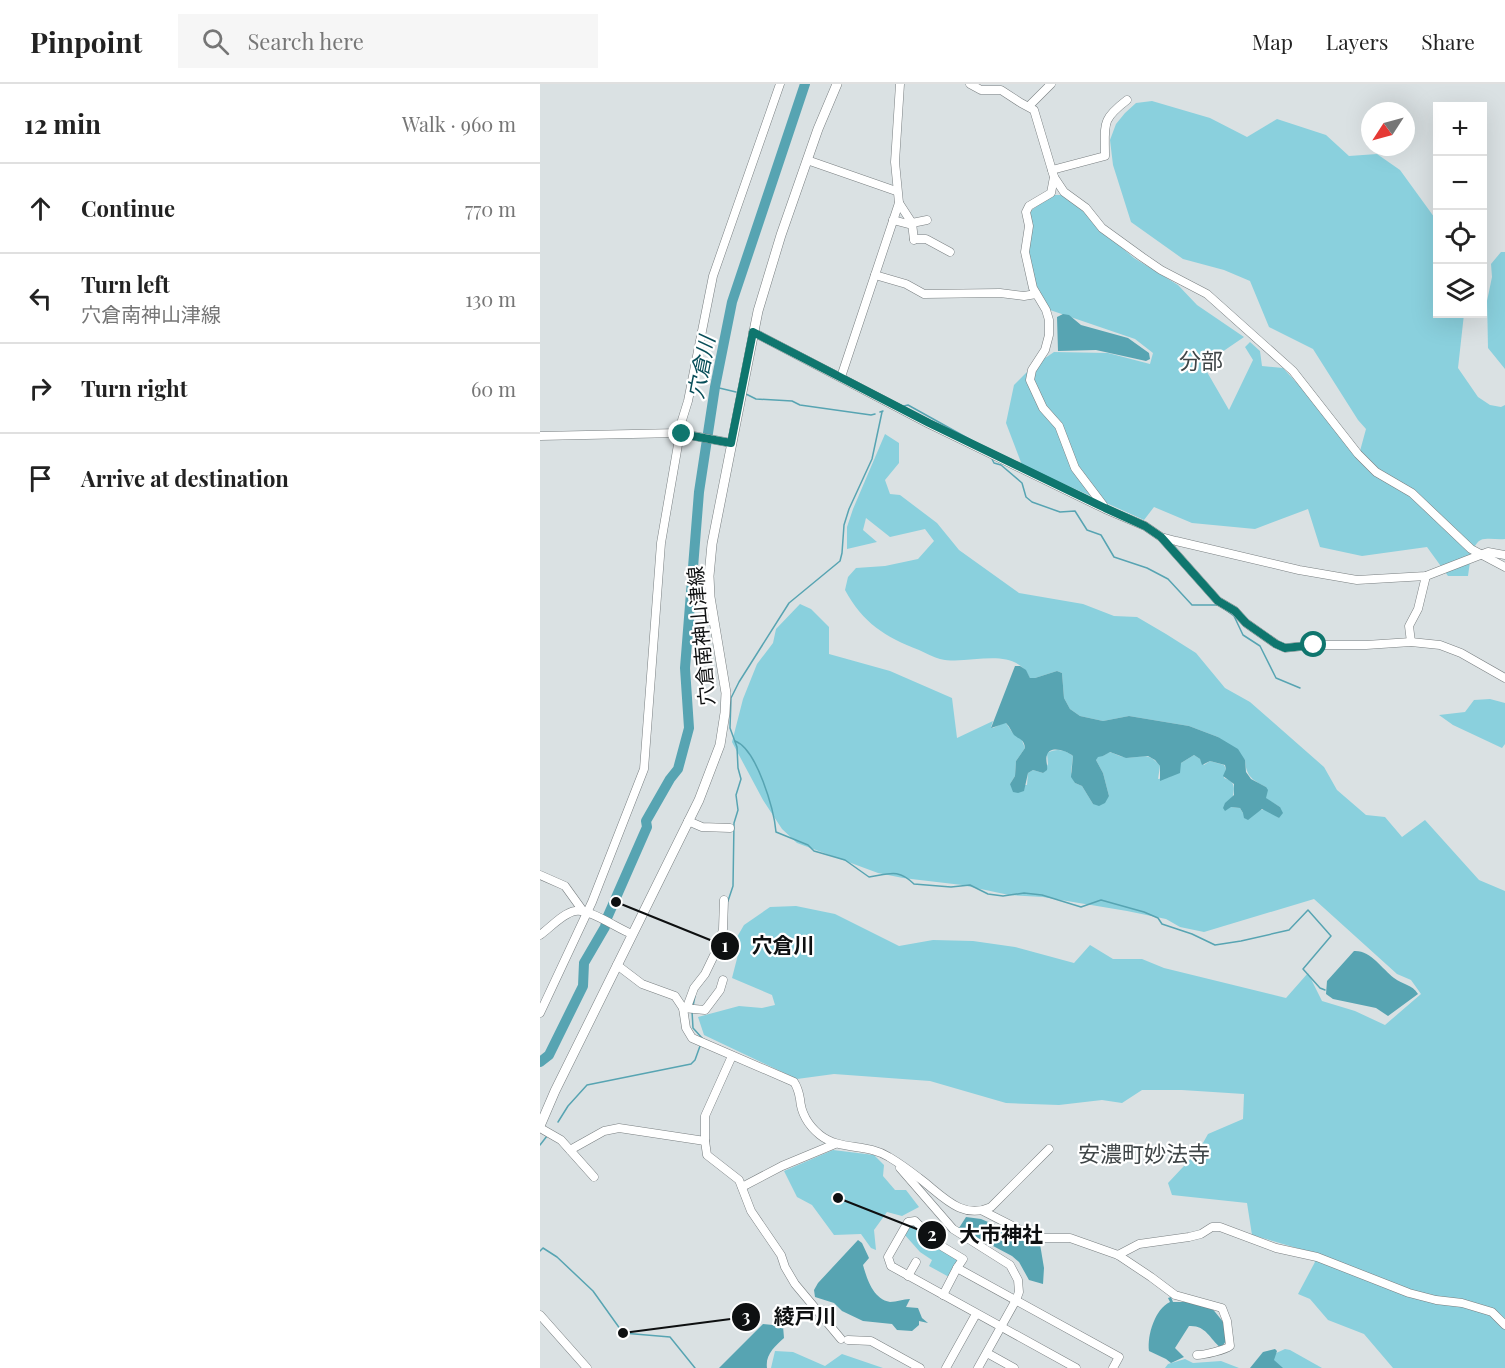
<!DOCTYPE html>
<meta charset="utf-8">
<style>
:root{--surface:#fff;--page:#f6f6f6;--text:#222;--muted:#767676;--line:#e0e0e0}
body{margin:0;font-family:"Playfair Display","Noto Sans JP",serif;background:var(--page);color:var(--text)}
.controls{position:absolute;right:18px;top:18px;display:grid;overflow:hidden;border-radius:0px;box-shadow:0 6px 24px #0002}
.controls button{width:54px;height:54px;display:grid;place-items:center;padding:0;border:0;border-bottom:2px solid var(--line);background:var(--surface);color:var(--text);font:30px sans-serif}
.compass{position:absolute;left:821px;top:18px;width:54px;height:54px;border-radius:50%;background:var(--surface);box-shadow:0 6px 24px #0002;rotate:234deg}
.stop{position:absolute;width:18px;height:18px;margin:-14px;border:4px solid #0f766e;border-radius:50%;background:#fff}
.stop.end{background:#0f766e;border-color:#fff;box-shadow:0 2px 6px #0008}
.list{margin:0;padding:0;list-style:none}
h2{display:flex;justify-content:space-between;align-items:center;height:78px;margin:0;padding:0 24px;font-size:26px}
h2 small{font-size:20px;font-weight:400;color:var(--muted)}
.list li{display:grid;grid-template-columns:39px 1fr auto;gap:18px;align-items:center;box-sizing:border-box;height:90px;padding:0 24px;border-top:2px solid var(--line)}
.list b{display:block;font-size:22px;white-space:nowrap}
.list p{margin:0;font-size:20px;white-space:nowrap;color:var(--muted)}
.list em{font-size:20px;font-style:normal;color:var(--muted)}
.icon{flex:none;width:33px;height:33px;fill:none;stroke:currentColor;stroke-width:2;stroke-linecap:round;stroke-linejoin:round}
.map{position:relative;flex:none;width:965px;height:1284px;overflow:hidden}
header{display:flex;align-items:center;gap:36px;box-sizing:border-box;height:84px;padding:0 30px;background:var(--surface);border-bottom:2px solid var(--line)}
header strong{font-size:28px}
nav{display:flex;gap:33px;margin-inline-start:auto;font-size:21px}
.search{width:420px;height:54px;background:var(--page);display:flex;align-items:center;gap:15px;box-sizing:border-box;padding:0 21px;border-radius:0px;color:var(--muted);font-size:22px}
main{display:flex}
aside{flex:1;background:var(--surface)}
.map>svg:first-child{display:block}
</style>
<header>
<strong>Pinpoint</strong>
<div class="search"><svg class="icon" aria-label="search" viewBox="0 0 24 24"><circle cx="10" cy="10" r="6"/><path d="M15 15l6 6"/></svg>Search here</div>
<nav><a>Map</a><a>Layers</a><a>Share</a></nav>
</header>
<main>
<aside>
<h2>12 min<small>Walk · 960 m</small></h2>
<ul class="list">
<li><svg class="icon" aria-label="ahead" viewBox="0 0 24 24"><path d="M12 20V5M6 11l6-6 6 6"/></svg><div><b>Continue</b></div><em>770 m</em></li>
<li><svg class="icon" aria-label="left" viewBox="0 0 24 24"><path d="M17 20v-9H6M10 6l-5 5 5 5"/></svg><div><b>Turn left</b><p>穴倉南神山津線</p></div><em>130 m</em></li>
<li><svg class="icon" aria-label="right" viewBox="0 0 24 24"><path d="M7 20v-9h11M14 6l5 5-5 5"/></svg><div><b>Turn right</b></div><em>60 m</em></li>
<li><svg class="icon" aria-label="arrive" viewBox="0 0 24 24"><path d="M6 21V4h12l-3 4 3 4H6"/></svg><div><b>Arrive at destination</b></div></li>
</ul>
</aside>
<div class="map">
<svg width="965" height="1284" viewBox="0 0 965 1284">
<rect width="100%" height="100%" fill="#dae1e3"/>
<g fill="#8ad0dd">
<path d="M612,17l58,17 37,19 30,-18 49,16 23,21 28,-2 23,16 37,51 1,93h26l-6,54 20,29 12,8 11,2 4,-2v134c-7,1 -13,-1 -20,0 -14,0 -15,27 -17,37h-20l-21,-29 -65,9 -42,-9 -12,-38 -53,20 -63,-6 -38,-16 -10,13 -122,-55 -16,-42 8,-38 18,-18 22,-15 54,1 42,11 3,-11 -18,-14 -85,-29 -14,-22 -9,-36 2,-40 23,-17h9l21,14 16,18 36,31 44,27 19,20 47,32 -41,28 26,45 24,-50 -8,-13 5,-5 10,9 2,15 21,2 77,83 6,-22 -8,-9 -45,-71 -44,-22 -19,-46 -26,-11 -41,-11 -52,-37 -18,-57 -3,-25 6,-16 9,-11 11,-10z"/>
<polygon points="961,168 965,168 965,285 948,264 947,217 952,193 951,180"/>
<path d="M345,350l14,9v20l-14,17 5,14 10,1 37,28 22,27 60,43 64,11 31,12 23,1 29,17 30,19 29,35 25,14 74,65 13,23 29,25 19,2 17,20 23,-17 54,60 26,11v477h-112l-29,-34 -36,-14 -18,-21 -12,-5 17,-32 -8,-11 -55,-16 -5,-32 -75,-8 -4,-12 31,-33 9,-16 35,-15 1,-25 -62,-4h-40l-20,13 -20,-3 -43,5 -53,-2 -76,-22 -96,-7 -37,5 -93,-44 -6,-18 41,-11 23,2 13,-3 -3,-10 -40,-17 8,-31 -3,-10 7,-12 26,-18 26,-1 39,8 64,32 34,-6 40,1 42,6 59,16 16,-18 23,14h29l22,9 122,30 22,-25 14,28 33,10 30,14 36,-31 -10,-14 -14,-6 -83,-75 -110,33 -24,-5 -14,-8 -39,-8 -84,-14 -34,-2 -47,-10 -59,-7 -25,-5 -81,-30 -15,-14 -19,-29 -31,-58 11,-43 14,-35 16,-21 3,-14 24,-25 11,5 18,18v27l61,17 62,27 5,40 36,-17 -2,6 2,1 10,-5h3l6,9 9,6 4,10 -9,13 -1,15 -5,8 17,1 1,-12 5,-3 10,3 5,-9 -1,-11c9,-5 18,-4 26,3l-2,16 4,11 7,3 11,18 16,-8 -6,-23 -7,-13 1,-4h6l6,-4c5,1 9,4 15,5 15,3 23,-8 36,9l-2,13 12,-2 11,-14 13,-8 6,4 4,6 6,-4 14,4 2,4 -2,9c17,5 7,18 7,29l9,1 3,5 24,-4 12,9 1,-11 -15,-9 1,-11c-14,-7 -20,-11 -21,-27l-27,-23 -29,-11 -60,-10 -26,5 -23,-5 -10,-7 -6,-11 -2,-25 -5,-2 -22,7h-5c-16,-34 -61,-12 -90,-19 -7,-2 -14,-6 -21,-9 -34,-13 -56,-27 -74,-60l3,-13 8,-9 29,-2 33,-7 16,-18 -9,-12 -35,8 -24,-19 -3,12 14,12 -30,7v-22l6,-18z"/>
<polygon points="950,615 965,619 965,660 962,664 913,641 899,631 925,628 934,616"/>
<polygon points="293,1066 334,1071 344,1081 343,1092 355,1106 366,1106 379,1123 362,1132 347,1128 334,1146 336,1166 331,1164 321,1150 294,1151 272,1121 257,1113 244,1087"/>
<polygon points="374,1139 418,1176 409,1193 389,1182 392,1176 380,1168 364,1150 369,1140"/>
<polygon points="745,1265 750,1266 782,1284 738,1284 731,1275 734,1270"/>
<polygon points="235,1267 253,1268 285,1282 302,1270 343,1284 231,1284"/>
<polygon points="645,1275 653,1279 681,1277 699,1284 625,1284 628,1280"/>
</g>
<g fill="#57a4b2">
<polygon points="523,230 529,231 541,241 588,254 609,269 610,275 606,277 556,266 518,267 517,233"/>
<path d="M475,582h5l6,4 4,8h5l22,-7 5,2 2,25 6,11 10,7 23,5 26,-5 60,10 29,11 20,12 7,11 1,12 5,7 15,8 2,3 -2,8 14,9 3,6 -4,5 -17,-9 -14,11 -4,-2 -1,-5 -3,-5 -9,-1 -6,4 -2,-3 2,-5 9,-8v-11l-11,-8 3,-7 -1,-4 -15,-4 -8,4 -2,-6 -6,-4 -13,8 -1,10 -20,8v-15l-5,-6 -7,-4 -22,2 -16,-6 -7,4 -5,1 -2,3 7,13 6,23 -4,7 -6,3 -6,-2 -11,-18 -7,-3 -4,-6 2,-21c-6,-5 -23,-11 -26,-1 -2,4 1,11 0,15l-4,3 -10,-3 -5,3 -4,18 -6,2 -5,-1 -3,-8 5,-8 1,-15 9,-13c-1,-9 -5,-8 -11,-13 -3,-4 -4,-8 -8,-12l-15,5z"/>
<path d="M814,867c17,-1 28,18 40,27 9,7 18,6 24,16l-30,22 -12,-8 -43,-9 -7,-5 1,-13z"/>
<polygon points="426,1133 441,1135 500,1160 504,1184 503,1200 489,1196 479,1178 472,1172 419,1144"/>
<path d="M318,1156l4,3 7,15 -6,7c4,14 10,34 27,37 7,0 13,-3 20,-3l-4,8 12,1 4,10 6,5 -9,-2v4l-7,6 -15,-1 -5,-6 -29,-3 -21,-10 -8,-8 -19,-6 -1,-7 4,-7z"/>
<path d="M631,1213l2,5h18l20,5 13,16 2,18 -5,7c-12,-10 -15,-23 -32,-22l-14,22 9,9 -13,6 -5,-4 -17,-8c-2,-16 6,-42 21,-49l-2,-4z"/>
<path d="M223,1240l20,2 1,12c-9,8 -19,17 -17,30h-48z"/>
<polygon points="735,1265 737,1267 734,1276 743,1284 710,1284 723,1268"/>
</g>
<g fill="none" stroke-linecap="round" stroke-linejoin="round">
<g stroke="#57a4b2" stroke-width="1.5">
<polyline points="175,303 196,308"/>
<polyline points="206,310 216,315 252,317 260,321 331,331 335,330"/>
<polyline points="364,322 368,321 449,366"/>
<polyline points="340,328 343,327"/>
<polyline points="451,373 454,379 461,381 482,399 486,413 492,418 520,428 535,427 547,446 561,451 574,473 607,484 628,495 652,521 679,521 694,532 703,551 720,562 736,594 760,604"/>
<path d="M195,657c22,8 39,69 41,91l32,13 6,6 31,9 24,17c20,-3 29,-9 45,7l37,3 19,-2 18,9 15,2 21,-3 18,2 39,12 20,-7 43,12 14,6 4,6 30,10 23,11 26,-4 48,-11 19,-20 23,26 -28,33 17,19 5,2"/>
<polyline points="188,817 193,802 194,739 198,726 196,711 201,695 198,684 197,663 190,644 191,614 199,598 249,519 300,477 302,469 304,441 309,425 332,375 342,328"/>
<polyline points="175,877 183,862 186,848"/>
<polyline points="153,922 155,912"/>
<polyline points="152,927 153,944 163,955"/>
<polyline points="18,1038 28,1022 47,1001 151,980 155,976 160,962"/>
<polyline points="0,1061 7,1052"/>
<polyline points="0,1167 3,1164 17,1173 53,1207 83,1249 130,1253 155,1284"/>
</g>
<polyline stroke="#57a4b2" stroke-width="10" points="0,978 9,971 43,902 44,879 65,843 67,834 107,743 106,737 130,695 138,685 149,644 145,584 159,408 175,303 192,218 265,0"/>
<defs>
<g id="minor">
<polyline points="430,0 441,6 461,6 481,19 494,26 514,93 524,108 546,124 562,144 602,173 621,186 667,210 753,287 818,370 836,388 872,409 931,465 965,483"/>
<polyline points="489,22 511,0"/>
<polyline points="267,76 356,107"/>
<path d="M512,86l53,-14c0,-33 -4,-36 22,-56"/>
<polyline points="514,93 511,109 489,122 486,128 489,142 485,168 493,204 506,226 509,236 509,251 505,266 492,286 490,296 503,324 519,342 535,384 563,421"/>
<polyline points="359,119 372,139 374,156"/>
<polyline points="353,136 372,141"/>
<polyline points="372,139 387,136"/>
<polyline points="374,155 386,155 410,168"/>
<polyline points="335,191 366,200 384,210 460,209 484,212 496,210"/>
<polyline points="213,248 389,340 565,425 605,442 621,453 636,457 759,486 817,496 886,492 948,468 965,471"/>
<polyline points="301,293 359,119 355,78 360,0"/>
<polyline points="138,349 148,317 173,192 240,0"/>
<polyline points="0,352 138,349 191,359"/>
<polyline points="622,454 678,517 695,527 706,539 736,560 745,564 774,561 826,561 871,558 900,561 921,569 965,594"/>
<polyline points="871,558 869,542 878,525 886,492"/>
<polyline points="148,737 162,743 190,744"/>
<polyline points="0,791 25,802 43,827"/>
<path d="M0,851c10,-7 23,-22 35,-24 14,-3 43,18 57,23"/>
<path d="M77,881l25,19 33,12 8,12 3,20 6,10 102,44c4,6 5,11 6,17 1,14 9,27 20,36 20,16 47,8 69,22 10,6 21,14 30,21 22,16 42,43 72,29l58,-58"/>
<polyline points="147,923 154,904 165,890 179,861 183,845 184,816"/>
<polyline points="143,924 165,926 180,906 183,896"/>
<polyline points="0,929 52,818 104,685 121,459 140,349"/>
<polyline points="192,972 165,1032 165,1057 167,1071 199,1096 211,1127 241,1171 245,1183 255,1200 301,1255"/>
<polyline points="0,1044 21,1056 54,1093"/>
<polyline points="30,1066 64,1047 79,1044 165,1057"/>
<polyline points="360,1084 413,1145 470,1181 478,1196 479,1208 476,1216 438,1284"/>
<polyline points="202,1103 242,1082 295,1060"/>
<path d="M443,1127l53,27h34l48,17 33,22 24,18 47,13 5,13 3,25c-5,4 -26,9 -33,9"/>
<polyline points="578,1171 599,1160 649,1153 661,1150 672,1143 680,1143 736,1164 777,1173 869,1209 896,1216 922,1219 952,1228 965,1241"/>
<polyline points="368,1192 376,1178"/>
<polyline points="403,1211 417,1184"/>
<polyline points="0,1231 47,1284"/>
<polyline points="308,1256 331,1257 380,1284"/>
<polyline points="447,1269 474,1284"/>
<polyline points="406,1284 436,1230"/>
<polyline points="536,1284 351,1182 348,1173 368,1138 375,1137 398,1160 423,1175 417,1184 579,1273 573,1284"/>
</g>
<polyline id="major" points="0,1042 15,1007 159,716 180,661 185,629 186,609 170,513 169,492 172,460 218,227 241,151 278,45 297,0"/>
</defs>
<use href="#minor" stroke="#797f81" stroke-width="9"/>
<use href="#major" stroke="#797f81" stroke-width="10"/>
<use href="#minor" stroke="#fff" stroke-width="8"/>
<use href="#major" stroke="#fff" stroke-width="9"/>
</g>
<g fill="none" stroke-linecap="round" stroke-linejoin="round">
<polyline stroke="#0f766e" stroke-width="8" points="142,350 191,359 213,248 389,339 565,424 605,442 621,453 678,517 695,527 706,539 736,560 745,564 774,561"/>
</g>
<g text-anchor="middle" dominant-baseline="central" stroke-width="4.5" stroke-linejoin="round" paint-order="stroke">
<g font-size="20" fill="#0e1011" stroke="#fff">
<text transform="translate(160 552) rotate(-95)">穴倉南神山津線</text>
</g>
<g font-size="21" font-style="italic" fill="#084e59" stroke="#fff">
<text transform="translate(160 283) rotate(-79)">穴倉川</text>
</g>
<g font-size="22" fill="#3f4547" stroke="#fff">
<text x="661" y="276">分部</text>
<text x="604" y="1069">安濃町妙法寺</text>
</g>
</g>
<path fill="none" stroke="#0e1011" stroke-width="2" d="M76 818L185 862M298 1114L392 1151M83 1249L206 1233"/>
<g fill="#0e1011" stroke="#fff" stroke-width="2">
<circle cx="76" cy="818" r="6"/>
<circle cx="298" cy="1114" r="6"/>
<circle cx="83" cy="1249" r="6"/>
<circle cx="185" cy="862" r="15"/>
<circle cx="392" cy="1151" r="15"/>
<circle cx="206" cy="1233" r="15"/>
</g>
<g font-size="18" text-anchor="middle" font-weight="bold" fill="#fff">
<text x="185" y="868">1</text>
<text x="392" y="1157">2</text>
<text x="206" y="1239">3</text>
</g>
<g font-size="21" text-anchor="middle" font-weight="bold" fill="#0e1011" stroke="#fff" stroke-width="4.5" stroke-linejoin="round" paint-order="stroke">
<text x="243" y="869">穴倉川</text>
<text x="461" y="1158">大市神社</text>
<text x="265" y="1240">綾戸川</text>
</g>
</svg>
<div class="controls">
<button>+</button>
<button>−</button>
<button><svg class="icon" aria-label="locate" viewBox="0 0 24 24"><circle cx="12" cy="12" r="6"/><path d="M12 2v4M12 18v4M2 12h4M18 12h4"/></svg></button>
<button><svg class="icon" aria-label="layers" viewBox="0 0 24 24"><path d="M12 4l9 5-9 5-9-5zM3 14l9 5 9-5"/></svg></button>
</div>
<svg class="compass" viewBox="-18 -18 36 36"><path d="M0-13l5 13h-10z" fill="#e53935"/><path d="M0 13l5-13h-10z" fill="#767676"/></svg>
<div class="stop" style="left:774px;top:561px"></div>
<div class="stop end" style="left:142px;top:350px"></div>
</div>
</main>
